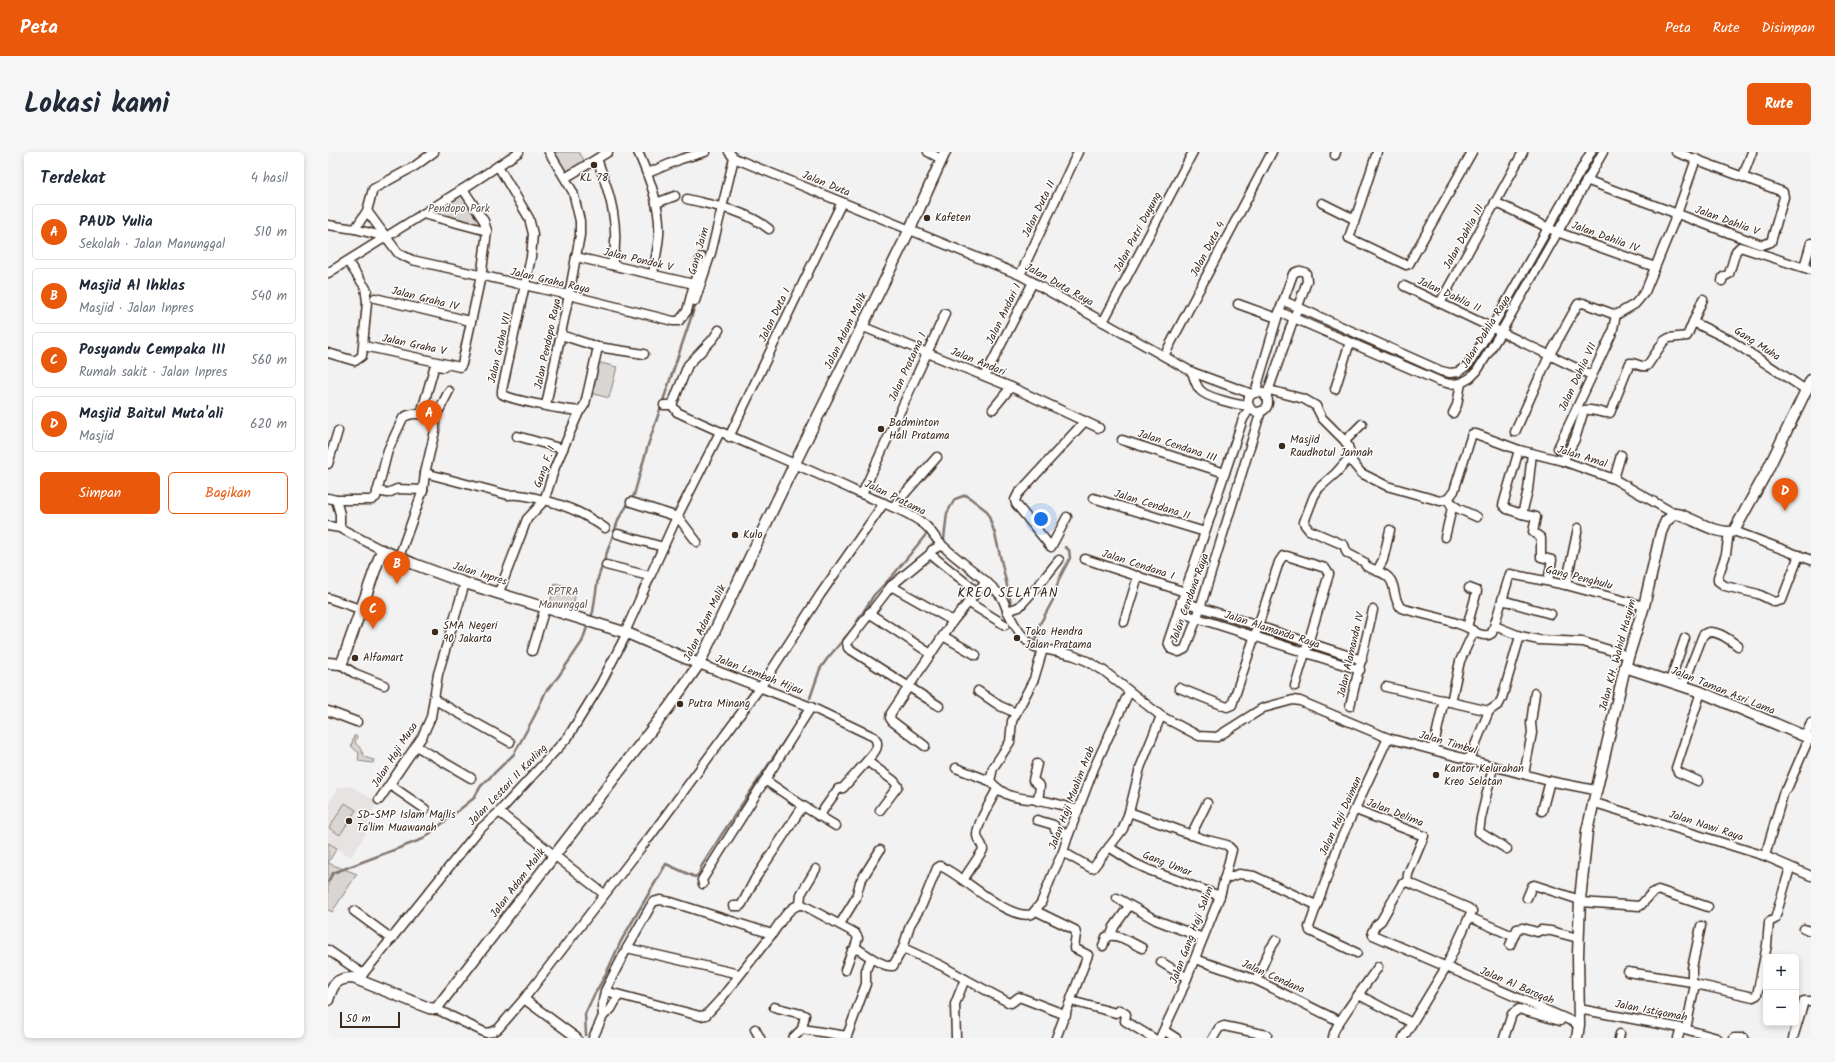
<!DOCTYPE html>
<html lang="id">
<meta charset="utf-8">
<style>
:root{--surface:#fff;--page:#f6f6f7;--text:#1f2937;--muted:#747a83;--line:#e0e1e3;--accent:#ea580c}
body{margin:0;font-family:Kalam,sans-serif;background:var(--page);color:var(--text)}
.controls{position:absolute;right:12px;bottom:12px;display:grid;overflow:hidden;border-radius:6px;box-shadow:0 2px 6px #0003}
.controls button{width:36px;height:36px;display:grid;place-items:center;padding:0;border:0;border-bottom:1px solid var(--line);background:var(--surface);color:var(--text);font:20px sans-serif}
.scale{position:absolute;left:12px;bottom:10px;width:60px;box-sizing:border-box;padding-left:4px;border:2px solid #3b2a1e;border-top:0;font-size:11px;line-height:14px;white-space:nowrap;color:#3b2a1e;-webkit-text-stroke:3px #fff;paint-order:stroke}
.you{position:absolute;left:713px;top:367px;width:14px;height:14px;margin:-10px;border:3px solid #fff;border-radius:50%;background:#1a73e8;box-shadow:0 0 0 6px #1a73e833}
.badge{display:grid;place-items:center;width:26px;height:26px;border-radius:50%;background:var(--accent);color:#fff;font-size:13px;font-weight:700}
.pin{position:absolute;translate:-50% -33px;filter:drop-shadow(0 1px 2px #0008)}
.pin::after{content:'';position:absolute;top:21px;width:14px;height:12px;background:inherit;clip-path:polygon(0 0,100% 0,50% 100%)}
.list{margin:0;padding:0;list-style:none}
h2{display:flex;justify-content:space-between;align-items:center;height:52px;margin:0;padding:0 16px;font-size:17px}
h2 small{font-size:13px;font-weight:400;color:var(--muted)}
.list li{display:grid;grid-template-columns:26px 1fr auto;gap:12px;align-items:center;box-sizing:border-box;height:56px;margin:0 8px 8px;padding:0 8px;border:1px solid var(--line);border-radius:6px}
.list b{display:block;font-size:15px;white-space:nowrap}
.list p{margin:0;font-size:13px;white-space:nowrap;color:var(--muted)}
.list em{font-size:13px;font-style:normal;color:var(--muted)}
.actions{display:flex;gap:8px;padding:12px 16px}
.actions a{flex:1;padding:9px 0;border:1px solid var(--accent);border-radius:6px;text-align:center;font-size:14px;color:var(--accent)}
.actions .main{background:var(--accent);color:#fff}
.map{position:relative;flex:none;width:1483px;height:886px;overflow:hidden;border-radius:6px}
header{display:flex;align-items:center;gap:24px;box-sizing:border-box;height:56px;padding:0 20px;background:var(--accent);color:#fff}
header strong{font-size:19px}
nav{display:flex;gap:22px;margin-inline-start:auto;font-size:14px}
.intro{display:flex;align-items:center;justify-content:space-between;box-sizing:border-box;height:96px;padding:0 24px}
h1{margin:0;font-size:28px}
.button{padding:10px 18px;border-radius:6px;background:var(--accent);color:#fff;font-size:14px;font-weight:700}
main{display:flex;gap:24px;padding:0 24px}
aside{flex:1;background:var(--surface);border-radius:6px;box-shadow:0 2px 6px #0003}
.map>svg:first-child{display:block}
</style>
<header>
<strong>Peta</strong>
<nav><a>Peta</a><a>Rute</a><a>Disimpan</a></nav>
</header>
<div class="intro"><h1>Lokasi kami</h1><a class="button">Rute</a></div>
<main>
<aside>
<h2>Terdekat<small>4 hasil</small></h2>
<ul class="list">
<li><span class="badge">A</span><div><b>PAUD Yulia</b><p>Sekolah · Jalan Manunggal</p></div><em>510 m</em></li>
<li><span class="badge">B</span><div><b>Masjid Al Ihklas</b><p>Masjid · Jalan Inpres</p></div><em>540 m</em></li>
<li><span class="badge">C</span><div><b>Posyandu Cempaka III</b><p>Rumah sakit · Jalan Inpres</p></div><em>560 m</em></li>
<li><span class="badge">D</span><div><b>Masjid Baitul Muta'ali</b><p>Masjid</p></div><em>620 m</em></li>
</ul>
<div class="actions"><a class="main">Simpan</a><a>Bagikan</a></div>
</aside>
<div class="map">
<svg width="1483" height="886" viewBox="0 0 1483 886">
<rect width="100%" height="100%" fill="#f3f2f2"/>
<filter id="ink" filterUnits="userSpaceOnUse"><feTurbulence type="fractalNoise" baseFrequency=".025" numOctaves="2"/><feDisplacementMap in="SourceGraphic" scale="8" xChannelSelector="R" yChannelSelector="G"/><feConvolveMatrix kernelMatrix="1 2 1 2 8 2 1 2 1" color-interpolation-filters="sRGB"/></filter>
<g filter="url(#ink)">
<polygon fill="#e6e3e2" points="22,634 50,650 39,667 45,671 23,705 0,691 0,652 10,636"/>
<g fill="#d8d5d2" stroke="#8a8078">
<polygon points="224,0 251,0 257,10 237,21"/>
<polygon points="135,40 157,76 100,62"/>
<polygon points="269,210 289,215 281,246 262,241"/>
<polygon points="227,431 249,437 243,461 221,455"/>
<path d="M26,584h3l-2,7c10,7 4,14 19,17l-1,3 -15,-2 1,-8 -8,-7z"/>
<polygon points="17,651 28,658 12,683 1,676"/>
<polygon points="0,691 9,696 0,711 29,722 4,760 0,758"/>
</g>
<g fill="none" stroke-linecap="round" stroke-linejoin="round">
<g stroke="#827770" stroke-width="2.5">
<polyline points="616,387 619,361 627,347 638,343 659,359 667,382 683,451"/>
<polyline points="262,468 265,460 270,426 291,366 306,343 320,293 368,151"/>
<polyline points="699,485 710,489 707,481 725,448 731,427 742,406 741,398 737,395"/>
<polyline points="482,546 492,517 499,507 525,476 546,443 566,422 600,380 601,381"/>
<polyline points="0,730 5,721 95,687 146,646 153,634 186,602 207,563 218,539 230,525 254,490 260,472"/>
<polyline points="258,883 257,862 266,843 277,824 293,789 338,712 367,725 371,722 373,715 394,682 469,570 476,555"/>
</g>
<defs>
<g id="minor">
<path d="M310,0c11,25 23,55 21,83 -1,13 -4,26 -6,39"/>
<polyline points="401,0 406,6 692,123 864,220 924,242"/>
<polyline points="600,0 613,7"/>
<polyline points="1049,0 1021,86 1078,113 1081,112 1144,0"/>
<polyline points="1007,3 1008,0"/>
<path d="M269,7c13,34 24,69 15,106"/>
<path d="M170,14l31,52 4,16 -2,23 -29,133v4c6,5 73,19 79,16l4,-6 13,-57"/>
<polyline points="320,21 353,7 377,0"/>
<polyline points="1415,24 1424,0"/>
<polyline points="237,26 280,0"/>
<polyline points="1258,28 1428,91 1434,93 1443,90 1456,45 1455,40 1348,0"/>
<path d="M359,47c28,7 59,11 82,30"/>
<polyline points="1167,50 1229,80 1327,115"/>
<polyline points="328,51 347,44"/>
<polyline points="994,51 1026,67"/>
<polyline points="39,59 70,101 84,108 241,143 345,169 351,169 359,159 373,105"/>
<polyline points="95,62 159,79"/>
<polyline points="0,73 27,77 58,85"/>
<polyline points="27,77 39,59 45,37 87,14 106,0"/>
<polyline points="248,105 366,132"/>
<polyline points="20,110 39,138"/>
<polyline points="1476,115 1483,91"/>
<polyline points="0,121 135,37 191,0"/>
<polyline points="692,123 750,0"/>
<polyline points="1394,129 1395,125 1401,122 1408,99 1412,95 1483,118"/>
<polyline points="1076,134 1263,223"/>
<polyline points="47,146 142,169"/>
<polyline points="367,149 383,101 406,6"/>
<polyline points="956,149 1113,219 1122,221 1130,220 1141,212 1164,175 1263,0"/>
<polyline points="1112,151 1195,0"/>
<polyline points="910,152 949,166"/>
<polyline points="952,160 1111,229 1122,232 1133,231 1142,226 1149,219 1173,180 1275,0"/>
<polyline points="775,170 865,0"/>
<polyline points="1365,170 1402,188 1478,238"/>
<polyline points="533,174 683,235 771,276"/>
<path d="M391,178l-6,9 -25,26 -16,40 5,7c59,28 121,52 180,80 22,10 49,18 68,33 7,6 11,15 18,21 18,17 40,30 57,49 4,5 5,11 8,17 6,13 14,27 27,35l37,8 15,6 17,10 57,45 38,20 18,1 46,-29 30,-8 7,1 88,37 161,43 46,9"/>
<polyline points="233,183 270,195 316,202"/>
<polyline points="36,194 132,215 134,212 154,119 159,79 156,69 135,37"/>
<polyline points="0,201 27,209 34,204 39,150 37,135"/>
<polyline points="836,204 944,0"/>
<path d="M864,220c2,6 4,14 8,18 7,8 38,15 49,16"/>
<polyline points="657,224 705,130"/>
<polyline points="1007,237 1022,190"/>
<polyline points="941,238 976,247 988,254 994,266 1017,289 1020,294 1025,311 1033,321 1059,334 1112,349 1120,347 1126,339 1143,285 1144,282 1148,282 1191,298 1235,309 1286,327 1347,362"/>
<circle cx="930" cy="250" r="10"/>
<path d="M927,241l22,-75 16,-44c5,-4 8,-4 13,-1l1,8 -41,116"/>
<polyline points="218,253 241,143 252,83 252,69 245,40 221,0"/>
<polyline points="336,253 344,253"/>
<polyline points="922,256 915,267 840,490 843,497 851,500 857,497 869,466 933,259"/>
<polyline points="665,257 683,235"/>
<polyline points="1125,261 1129,253 1133,231"/>
<polyline points="93,262 106,216 108,214 116,215"/>
<polyline points="1187,280 1221,204 1250,152 1255,151 1288,163 1307,152 1317,140 1349,62 1368,7"/>
<polyline points="189,284 235,297"/>
<polyline points="401,285 514,50"/>
<polyline points="794,288 897,321"/>
<polyline points="1017,289 1034,272"/>
<polyline points="1230,296 1284,181 1288,163"/>
<polyline points="1191,298 1175,353 1179,357 1194,362"/>
<polyline points="1204,301 1200,338 1194,362 1208,365 1205,380 1213,386 1213,405 1224,408 1220,429"/>
<polyline points="1023,304 1008,321 991,336 986,344 976,370 977,373 981,378 1016,393 1019,401 1036,410 1038,414 1049,419"/>
<path d="M1235,309l12,-22 9,-29c9,-2 17,4 26,3l20,-50c6,-1 10,5 17,3l17,-25 5,-3 18,-2 16,-37"/>
<polyline points="0,312 10,279"/>
<path d="M97,321l83,22c18,-2 53,9 70,17 9,4 18,10 27,16"/>
<polyline points="1286,327 1293,303"/>
<polyline points="49,339 60,341 69,337 95,338"/>
<polyline points="534,342 617,162"/>
<polyline points="0,346 8,348 12,362 12,376 54,398"/>
<polyline points="765,346 877,380"/>
<path d="M8,348h35l5,-3 12,-47 15,-32c9,-7 22,-3 32,0"/>
<polyline points="1122,349 1129,356 1149,365"/>
<polyline points="303,350 350,365 369,390"/>
<polyline points="565,355 609,305"/>
<polyline points="739,365 723,395 688,352 687,348 690,342 757,269"/>
<polyline points="0,374 12,376"/>
<path d="M1062,378l-7,30 -6,11c24,8 12,23 24,37 19,6 55,12 71,22 6,4 14,8 20,3l18,-59 56,11 78,21"/>
<polyline points="1406,379 1483,408"/>
<polyline points="1401,380 1398,402 1390,425 1390,429 1397,434 1430,442 1447,450 1454,448 1471,403"/>
<polyline points="290,382 335,395"/>
<polyline points="1117,385 1124,356 1120,347"/>
<polyline points="602,402 648,439"/>
<polyline points="71,405 95,338 97,321 107,279 107,266 121,239"/>
<polyline points="757,407 857,440"/>
<polyline points="278,413 321,424"/>
<polyline points="1238,433 1250,376"/>
<polyline points="563,434 625,469"/>
<polyline points="171,440 199,367 216,349 227,315 251,260"/>
<polyline points="0,446 32,457"/>
<polyline points="1174,448 1223,462"/>
<polyline points="853,449 1034,508"/>
<polyline points="640,450 677,473"/>
<polyline points="679,459 691,455 710,434 731,408"/>
<polyline points="850,460 1032,518"/>
<polyline points="541,461 603,502"/>
<polyline points="796,470 810,424"/>
<polyline points="1167,474 1192,484 1211,488 1255,490 1301,504"/>
<polyline points="1139,475 1149,439 1141,436"/>
<polyline points="297,480 347,369 392,280"/>
<polyline points="615,484 648,503"/>
<path d="M715,497l-9,30 -22,42 -2,21 -17,26 -3,13c18,20 31,16 54,20 12,2 23,6 34,9"/>
<polyline points="204,499 217,456"/>
<polyline points="12,512 26,521 56,533"/>
<path d="M371,512l112,43 63,30c8,9 -1,17 -7,24l27,20 4,5 -18,24"/>
<polyline points="1342,529 1357,486"/>
<path d="M1355,534l20,-51c10,-9 27,5 35,11"/>
<polyline points="1058,535 1161,559 1171,552 1174,546 1192,484"/>
<polyline points="851,536 899,555 904,553 951,410 955,404 959,404 997,416 1001,422 967,534"/>
<polyline points="650,539 672,554 688,561"/>
<polyline points="107,548 182,590"/>
<polyline points="1123,550 1132,509 1146,479"/>
<polyline points="611,554 520,496 519,491 563,434 602,402 604,398 614,393"/>
<polyline points="1022,554 1045,458"/>
<polyline points="0,559 29,570"/>
<polyline points="1477,585 1483,571"/>
<polyline points="88,594 143,626"/>
<polyline points="597,594 564,569 562,566 563,561 625,469 658,429"/>
<polyline points="1105,597 1116,548"/>
<polyline points="1141,608 1161,559"/>
<polyline points="709,612 705,628 712,634 710,649"/>
<polyline points="1165,615 1153,666 1151,680 1179,697"/>
<polyline points="628,616 662,629"/>
<polyline points="1196,622 1204,581 1203,571 1207,541"/>
<polyline points="1370,629 1350,620 1348,616 1373,540"/>
<polyline points="62,633 97,657"/>
<polyline points="51,648 94,585 103,565 110,522 137,431"/>
<polyline points="1264,650 1437,704 1483,724"/>
<polyline points="475,654 508,674"/>
<polyline points="1028,658 1096,684 1080,722 1079,730"/>
<polyline points="1214,659 1222,629"/>
<polyline points="171,660 276,742"/>
<polyline points="801,660 875,687 899,693 904,698 892,744 853,841 832,886"/>
<polyline points="491,664 510,637 515,636 539,609"/>
<polyline points="709,668 726,673 727,678 740,682"/>
<polyline points="863,683 879,651"/>
<polyline points="321,686 436,530 492,443 556,351"/>
<polyline points="781,695 806,711 821,718 892,744"/>
<polyline points="735,700 763,716 765,716 795,677 801,660 812,616 833,564"/>
<polyline points="1437,704 1456,639 1459,637 1481,586"/>
<polyline points="896,727 911,722 926,724 988,753"/>
<path d="M635,728l20,-30c0,-6 -5,-9 -6,-14 -1,-11 15,-37 20,-47"/>
<polyline points="375,732 374,728 437,628"/>
<polyline points="789,746 828,768 875,786"/>
<polyline points="1199,746 1204,734 1206,733 1252,748"/>
<polyline points="1252,750 1312,754 1323,742 1330,738 1380,755"/>
<polyline points="472,753 473,742 488,717"/>
<polyline points="405,754 412,754 414,752 427,727 475,654 437,628 483,555"/>
<polyline points="26,759 64,787"/>
<polyline points="708,759 747,778 748,782 746,796 760,803 728,886"/>
<polyline points="1141,765 1185,784"/>
<polyline points="512,772 528,746 532,730 552,698"/>
<polyline points="1476,777 1483,779"/>
<path d="M444,782c7,-9 18,-31 31,-29l52,28 3,5 -3,9c9,6 27,20 38,19l10,-18 7,-23 12,-20 15,-37 3,-2c23,9 67,55 92,48l9,-11 12,-30 10,-21 4,-13 27,-71 35,-76"/>
<polyline points="783,783 786,775 801,754"/>
<polyline points="1182,793 1189,777 1195,776 1209,780 1213,778 1223,779 1250,786"/>
<path d="M775,794l3,-9c10,-5 26,6 36,11"/>
<polyline points="299,796 411,822"/>
<polyline points="575,796 614,814 637,827 627,852 628,886"/>
<polyline points="0,798 35,822"/>
<polyline points="1029,801 982,779 981,775 1012,689 1060,586"/>
<polyline points="867,807 928,828 1011,869"/>
<polyline points="833,810 859,826"/>
<polyline points="517,818 524,799 530,797"/>
<polyline points="1300,820 1364,830"/>
<polyline points="637,827 680,850 683,851 691,845 694,846 738,863"/>
<polyline points="33,828 35,822 150,679 171,660 240,585 272,533 299,481"/>
<polyline points="928,828 942,797 948,788"/>
<polyline points="1367,832 1364,830 1364,816 1373,774"/>
<polyline points="1031,843 1084,871"/>
<polyline points="196,847 249,886"/>
<polyline points="743,849 788,861 792,858 798,862 797,869 825,886"/>
<polyline points="446,855 477,863 474,877 519,884 538,832 538,818 543,806"/>
<polyline points="108,857 158,881 164,880 170,877 196,847 318,689"/>
<polyline points="1251,857 1353,876 1389,886"/>
<polyline points="275,864 274,855 277,839 299,796 325,750 332,748 343,750 444,782 392,848 378,863 372,864 277,839"/>
<polyline points="427,877 432,886"/>
<polyline points="1358,877 1367,832 1425,845 1429,843 1439,793 1441,770 1447,767 1462,716"/>
<polyline points="837,879 848,886"/>
<polyline points="265,886 275,864 283,857 291,843"/>
<polyline points="465,886 474,877"/>
<polyline points="885,886 891,876 896,874 939,883"/>
<path d="M1005,886c-3,-8 38,-60 45,-71"/>
<polyline points="1075,886 1118,815 1144,759 1140,756 1079,730 1074,732 1053,769 1048,773 1044,780 1045,783 1241,868 1251,873"/>
<polyline points="1176,886 1184,862 1191,857 1232,869"/>
<polyline points="1291,886 1292,882"/>
<polyline points="1350,886 1353,876"/>
<polyline points="1406,886 1416,886"/>
<polyline points="1465,886 1476,849 1483,849"/>
</g>
<g id="tertiary">
<polyline points="0,511 12,512 15,508 54,398 86,412 137,431 299,481 371,512"/>
<polyline points="1297,515 1373,540 1483,587"/>
<path d="M0,848c5,-16 8,-22 25,-22l76,30 7,1 233,-302 30,-43 96,-201 115,-234 35,-77"/>
<path d="M1249,886l2,-13 -1,-70 2,-55 7,-69 38,-164 19,-61 17,-74 5,-11 9,-7 6,1c14,5 39,21 53,16l33,-60 44,-91"/>
</g>
</defs>
<use href="#minor" stroke="#3b2a1e" stroke-width="11"/>
<use href="#tertiary" stroke="#3b2a1e" stroke-width="13"/>
<use href="#minor" stroke="#fff" stroke-width="8"/>
<use href="#tertiary" stroke="#fff" stroke-width="10"/>
</g>
</g>
<g fill="#3b2a1e" stroke="#fff" stroke-width="1.5">
<circle cx="266" cy="13" r="4"/>
<circle cx="599" cy="66" r="4"/>
<circle cx="553" cy="277" r="4"/>
<circle cx="954" cy="294" r="4"/>
<circle cx="407" cy="383" r="4"/>
<circle cx="107" cy="480" r="4"/>
<circle cx="689" cy="486" r="4"/>
<circle cx="27" cy="506" r="4"/>
<circle cx="352" cy="552" r="4"/>
<circle cx="1108" cy="623" r="4"/>
<circle cx="21" cy="669" r="4"/>
</g>
<g text-anchor="middle" dominant-baseline="central" stroke-width="3" stroke-linejoin="round" paint-order="stroke">
<g font-size="11" fill="#3b2a1e" stroke="#fff" text-anchor="start">
<text x="266" y="26" text-anchor="middle">KL 78</text>
<text x="607" y="66">Kafeten</text>
<text x="561" y="271">Badminton<tspan x="561" dy="13">Hall Pratama</tspan></text>
<text x="962" y="288">Masjid<tspan x="962" dy="13">Raudhotul Jannah</tspan></text>
<text x="415" y="383">Kulo</text>
<text x="115" y="474">SMA Negeri<tspan x="115" dy="13">90 Jakarta</tspan></text>
<text x="697" y="480">Toko Hendra<tspan x="697" dy="13">Jalan Pratama</tspan></text>
<text x="35" y="506">Alfamart</text>
<text x="360" y="552">Putra Minang</text>
<text x="1116" y="617">Kantor Kelurahan<tspan x="1116" dy="13">Kreo Selatan</tspan></text>
<text x="29" y="663">SD-SMP Islam Majlis<tspan x="29" dy="13">Ta'lim Muawanah</tspan></text>
</g>
<g font-size="11" fill="#3b2a1e" stroke="#fff">
<text transform="translate(498 32) rotate(22)">Jalan Duta</text>
<text transform="translate(711 57) rotate(-64)">Jalan Duta II</text>
<text transform="translate(1399 69) rotate(20)">Jalan Dahlia V</text>
<text transform="translate(810 80) rotate(-62)">Jalan Putri Duyung</text>
<text transform="translate(1136 85) rotate(-61)">Jalan Dahlia III</text>
<text transform="translate(1277 85) rotate(20)">Jalan Dahlia IV</text>
<text transform="translate(880 97) rotate(-62)">Jalan Duta 4</text>
<text transform="translate(371 99) rotate(-74)">Gang Jaim</text>
<text transform="translate(310 108) rotate(13)">Jalan Pondok V</text>
<text transform="translate(222 129) rotate(13)">Jalan Graha Raya</text>
<text transform="translate(731 133) rotate(29)">Jalan Duta Raya</text>
<text transform="translate(1121 143) rotate(25)">Jalan Dahlia II</text>
<text transform="translate(97 147) rotate(14)">Jalan Graha IV</text>
<text transform="translate(676 162) rotate(-64)">Jalan Andari I</text>
<text transform="translate(447 163) rotate(-64)">Jalan Duta I</text>
<text transform="translate(518 179) rotate(-64)">Jalan Adam Malik</text>
<text transform="translate(1158 180) rotate(-58)">Jalan Dahlia Raya</text>
<text transform="translate(220 192) rotate(-78)">Jalan Pendopo Raya</text>
<text transform="translate(1429 192) rotate(33)">Gang Muha</text>
<text transform="translate(86 193) rotate(12)">Jalan Graha V</text>
<text transform="translate(172 196) rotate(-77)">Jalan Graha VII</text>
<text transform="translate(650 210) rotate(22)">Jalan Andari</text>
<text transform="translate(580 215) rotate(-65)">Jalan Pratama 1</text>
<text transform="translate(1250 225) rotate(-65)">Jalan Dahlia VII</text>
<text transform="translate(849 294) rotate(18)">Jalan Cendana III</text>
<text transform="translate(1254 305) rotate(17)">Jalan Amal</text>
<text transform="translate(217 315) rotate(-70)">Gang F. I</text>
<text transform="translate(567 346) rotate(26)">Jalan Pratama</text>
<text transform="translate(824 353) rotate(17)">Jalan Cendana II</text>
<text transform="translate(810 413) rotate(18)">Jalan Cendana I</text>
<text transform="translate(152 422) rotate(17)">Jalan Inpres</text>
<text transform="translate(1251 426) rotate(14)">Gang Penghulu</text>
<text transform="translate(862 446) rotate(-70)">Jalan Cendana Raya</text>
<text transform="translate(377 471) rotate(-64)">Jalan Adam Malik</text>
<text transform="translate(944 478) rotate(18)">Jalan Alamanda Raya</text>
<text transform="translate(1023 503) rotate(-77)">Jalan Alamanda IV</text>
<text transform="translate(1290 503) rotate(-75)">Jalan KH. Wahid Hasyim</text>
<text transform="translate(431 523) rotate(21)">Jalan Lembah Hijau</text>
<text transform="translate(1395 539) rotate(22)">Jalan Taman Asri Lama</text>
<text transform="translate(1120 591) rotate(16)">Jalan Timbul</text>
<text transform="translate(67 603) rotate(-57)">Jalan Haji Musa</text>
<text transform="translate(180 633) rotate(-46)">Jalan Lestari II Kavling</text>
<text transform="translate(744 646) rotate(-69)">Jalan Haji Mualim Arab</text>
<text transform="translate(1067 661) rotate(21)">Jalan Delima</text>
<text transform="translate(1013 664) rotate(-65)">Jalan Haji Daiman</text>
<text transform="translate(1378 674) rotate(18)">Jalan Nawi Raya</text>
<text transform="translate(839 712) rotate(21)">Gang Umar</text>
<text transform="translate(190 731) rotate(-53)">Jalan Adam Malik</text>
<text transform="translate(864 783) rotate(-69)">Jalan Gang Haji Salim</text>
<text transform="translate(945 825) rotate(24)">Jalan Cendana</text>
<text transform="translate(1189 834) rotate(23)">Jalan Al Baroqah</text>
<text transform="translate(1323 859) rotate(11)">Jalan Istiqomah</text>
</g>
<g font-size="11" fill="#62554b" stroke="#fff">
<text x="131" y="57">Pendopo Park</text>
<text x="235" y="440">RPTRA<tspan x="235" dy="13">Manunggal</tspan></text>
</g>
<g font-size="13" letter-spacing="1" fill="#3b2a1e" stroke="#fff">
<text x="680" y="441">KREO SELATAN</text>
</g>
</g>
</svg>
<div class="controls">
<button>+</button>
<button>−</button>
</div>
<div class="scale">50 m</div>
<div class="you"></div>
<div class="pin badge" style="left:101px;top:281px">A</div>
<div class="pin badge" style="left:69px;top:432px">B</div>
<div class="pin badge" style="left:45px;top:477px">C</div>
<div class="pin badge" style="left:1457px;top:359px">D</div>
</div>
</main>
